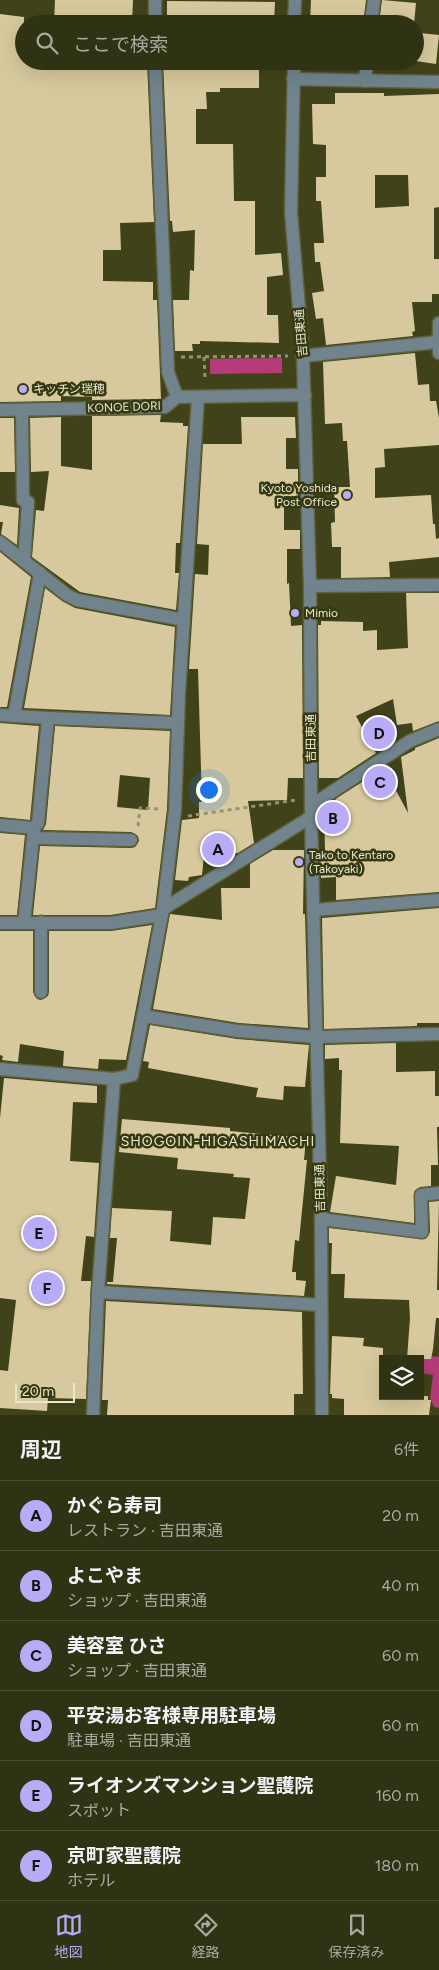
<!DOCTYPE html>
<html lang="ja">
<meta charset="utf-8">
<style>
:root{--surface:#303214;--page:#383a1d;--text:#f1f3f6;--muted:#a8aaa0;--line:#4b4d34;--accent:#b9abf7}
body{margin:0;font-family:Figtree,"Noto Sans JP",sans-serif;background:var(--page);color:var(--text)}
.controls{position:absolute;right:15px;bottom:15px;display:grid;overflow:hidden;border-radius:0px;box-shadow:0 5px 20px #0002}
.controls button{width:45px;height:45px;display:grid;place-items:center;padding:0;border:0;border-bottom:1px solid var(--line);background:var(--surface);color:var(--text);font:25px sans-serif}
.scale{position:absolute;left:15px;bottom:12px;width:60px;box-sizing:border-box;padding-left:5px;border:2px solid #e5e8d1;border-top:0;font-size:14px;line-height:18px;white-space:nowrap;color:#e5e8d1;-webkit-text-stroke:4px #36380f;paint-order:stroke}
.you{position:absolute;left:208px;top:789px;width:18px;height:18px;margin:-12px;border:4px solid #fff;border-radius:50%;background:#1a73e8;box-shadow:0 0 0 8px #1a73e833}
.badge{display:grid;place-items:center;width:32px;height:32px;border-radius:50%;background:var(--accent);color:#111;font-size:16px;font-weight:700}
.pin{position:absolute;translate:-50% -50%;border:2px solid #fff;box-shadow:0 1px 5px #0006}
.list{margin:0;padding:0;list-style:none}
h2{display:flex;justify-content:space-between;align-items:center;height:65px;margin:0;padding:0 20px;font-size:21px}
h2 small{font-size:16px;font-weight:400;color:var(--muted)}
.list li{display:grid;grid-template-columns:32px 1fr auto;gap:15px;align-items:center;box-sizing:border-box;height:70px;padding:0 20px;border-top:1px solid var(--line)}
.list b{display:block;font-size:19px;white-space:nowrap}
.list p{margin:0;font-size:16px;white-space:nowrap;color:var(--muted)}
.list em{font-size:16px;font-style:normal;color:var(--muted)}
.icon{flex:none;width:28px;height:28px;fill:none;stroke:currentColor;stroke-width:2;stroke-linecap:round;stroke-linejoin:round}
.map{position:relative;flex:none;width:439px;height:1415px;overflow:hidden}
.search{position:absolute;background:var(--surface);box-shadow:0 5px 20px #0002;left:15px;right:15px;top:15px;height:55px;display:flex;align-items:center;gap:12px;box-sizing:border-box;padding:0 18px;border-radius:28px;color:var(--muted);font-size:19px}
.sheet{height:485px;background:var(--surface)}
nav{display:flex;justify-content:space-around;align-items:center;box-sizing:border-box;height:70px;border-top:1px solid var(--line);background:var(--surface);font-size:14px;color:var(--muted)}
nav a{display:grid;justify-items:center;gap:2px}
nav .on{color:var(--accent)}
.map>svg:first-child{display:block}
</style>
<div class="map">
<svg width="439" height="1415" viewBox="0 0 439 1415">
<rect width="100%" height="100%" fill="#40431a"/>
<g fill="#b53b7a">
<polygon points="282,358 282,373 210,374 210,359"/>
<polygon points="408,1353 439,1357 439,1408 434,1407 430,1398 433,1375 420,1373 420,1359 407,1359"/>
</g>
<g fill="#d7c99d" fill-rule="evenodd">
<polygon points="55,0 133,0 132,24 54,24"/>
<polygon points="311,0 366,0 363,24 310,24"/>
<polygon points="382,0 416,3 414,24 379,24"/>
<polygon points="167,1 275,2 274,23 167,24"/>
<polygon points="0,14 24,17 24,61 147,62 154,222 120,223 121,250 103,250 103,281 153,282 153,300 157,300 161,399 92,400 92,397 61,396 61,401 0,402"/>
<polygon points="420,33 439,35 436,64 416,61"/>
<polygon points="259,61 259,88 220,88 220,92 206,92 207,109 196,109 196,144 233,144 234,201 255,201 255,255 281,253 283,275 267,277 267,315 278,315 279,343 200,341 200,344 192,344 193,351 175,351 173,300 189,300 190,270 194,271 195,230 173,232 172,221 170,221 163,62"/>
<path d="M335,93h49v3l55,-2v113l-5,1v51h5v35h-7v8h-20l3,29 -3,1 1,4 -87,9 -3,-27 -7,1 -4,-26 12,-2 -4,-29h-5l-1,-19h10l-3,-42h-5v-24h10v-32l-13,-1 -1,-40h23zM375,175h33l1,31 -34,2z"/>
<polygon points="415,353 418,385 429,384 430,401 436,401 439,418 439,445 384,449 385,467 375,468 375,498 431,495 433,524 435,524 436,539 439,538 439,557 389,562 390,577 341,578 341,547 332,547 331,523 335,522 334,487 350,487 347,441 343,441 342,423 325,424 323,362"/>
<polygon points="161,415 160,422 183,423 183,426 188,426 180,543 176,543 175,573 179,573 176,610 80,592 32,557 36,510 44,511 49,471 31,472 30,418 61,417 61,466 92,470 92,416"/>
<polygon points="241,417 295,417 296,438 286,438 286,469 298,469 298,496 284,496 284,530 300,530 300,549 287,549 287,584 289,583 291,626 302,625 303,778 288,778 287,800 248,801 254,843 238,853 204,856 202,875 189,877 188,881 175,880 182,820 199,818 199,802 202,802 198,669 189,669 195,574 208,575 209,545 197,544 203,444 242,444"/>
<polygon points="0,418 14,418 15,472 0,472"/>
<polygon points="0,505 19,508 17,545 1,534 3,522 0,522"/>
<polygon points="0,552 31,577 7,707 0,707"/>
<polygon points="45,588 62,601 75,608 175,627 170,715 24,708"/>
<polygon points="406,593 439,593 439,721 413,731 412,723 397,725 393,699 356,716 376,753 338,778 319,778 318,625 321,625 321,621 363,622 363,631 377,630 377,650 408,648"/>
<polygon points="0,723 39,726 30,820 0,817"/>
<path d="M55,726l115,5 -3,78 -12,99 -45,7h-77l7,-69 91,2 4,-1 4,-6 -1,-5 -7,-4 -88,-2 3,-6zM120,775l30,3 -2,32 -31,-3z"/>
<polygon points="439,738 439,892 336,900 336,877 321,878 320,850 325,850 324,811 337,798 384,768 408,813 401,757 415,750 415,748"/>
<polygon points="0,833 25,835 17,915 0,915"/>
<polygon points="273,850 304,850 303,914 305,914 308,1028 239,1023 153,1009 170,914 222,920 221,888 250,888 250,864"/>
<polygon points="439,908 439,1023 417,1023 417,1026 324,1029 322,918"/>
<polygon points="152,925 126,1060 99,1059 98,1069 63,1066 64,1051 20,1044 18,1062 2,1060 3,1056 0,1055 0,931 33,931 33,992 37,999 41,1000 48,996 49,992 49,931 111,931"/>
<polygon points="150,1025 237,1039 309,1045 305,1087 284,1086 283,1100 256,1097 258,1088 148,1068 149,1062 143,1061"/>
<polygon points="396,1043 396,1072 435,1071 435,1096 439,1096 439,1127 437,1127 438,1165 431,1165 431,1186 420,1187 414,1192 414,1223 330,1212 336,1176 396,1185 399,1146 340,1143 342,1070 339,1070 339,1058 325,1059 325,1045"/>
<polygon points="4,1078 97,1086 97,1103 73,1102 70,1161 99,1163 94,1237 86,1236 81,1281 91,1281 86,1399 48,1398 47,1411 0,1408 0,1370 8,1371 16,1300 0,1298 0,1118"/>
<polygon points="122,1119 230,1128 230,1131 306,1138 304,1160 307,1160 299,1241 295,1240 292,1272 296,1272 296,1280 306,1281 304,1296 107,1284 107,1282 113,1282 117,1238 110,1238 112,1208 172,1211 170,1241 211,1245 213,1217 245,1219 250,1178 233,1177 234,1174 177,1169 178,1158 119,1152"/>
<polygon points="439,1201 437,1290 439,1290 439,1318 436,1318 433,1349 431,1359 407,1359 410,1318 409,1300 344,1298 345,1274 331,1274 332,1243 329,1243 329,1228 425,1239 430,1232 429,1202"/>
<polygon points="106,1301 302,1312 303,1394 294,1394 294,1415 107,1415 108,1400 102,1400"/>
<polygon points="332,1336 364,1338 363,1346 383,1348 383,1396 428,1396 428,1400 431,1400 429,1415 344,1415 344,1399 332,1398 332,1394 330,1394"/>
</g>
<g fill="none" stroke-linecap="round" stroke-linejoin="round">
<defs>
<g id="minor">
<polyline points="155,0 155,24"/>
<polyline points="294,24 295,0"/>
<polyline points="371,24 374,0"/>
<polyline points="155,61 168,372 177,397"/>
<polyline points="294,61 291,212 303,356 310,586 311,817 321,1219 322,1415"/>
<polyline points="293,79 439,82"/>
<polyline points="365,81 367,61"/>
<polyline points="439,323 439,353"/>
<polyline points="303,356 438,342"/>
<polyline points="0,410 165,407 177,397 305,395"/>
<polyline points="22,410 23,500 28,502 24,561"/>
<polyline points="0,542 67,595 77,600 184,620"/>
<polyline points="310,586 439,585"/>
<polyline points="0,715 48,718 38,823 34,828"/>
<polyline points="14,716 40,573"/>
<polyline points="48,718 178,723"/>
<polyline points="312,805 410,741 439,729"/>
<polyline points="0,825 34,828 24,923"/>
<polyline points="33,838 131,840"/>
<polyline points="163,909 311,817"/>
<polyline points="314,910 439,900"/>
<polyline points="41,922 41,992"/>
<polyline points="0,923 111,923 162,915"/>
<polyline points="143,1016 238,1031 316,1037 439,1034"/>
<polyline points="0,1069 114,1079"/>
<polyline points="321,1219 422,1232 421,1195 439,1193"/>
<polyline points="98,1292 321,1305"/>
<polyline points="93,1415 98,1292 114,1079 132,1075 163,909 175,810 179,693 198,397"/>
</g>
</defs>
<use href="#minor" stroke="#5e613b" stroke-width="15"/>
<g stroke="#919474" stroke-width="3" stroke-dasharray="4 4" stroke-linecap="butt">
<polyline points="181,357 288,356"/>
<polyline points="204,357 205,378"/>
<polyline points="188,816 296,800"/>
<polyline points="138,826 140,808 160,809"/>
</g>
<use href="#minor" stroke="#71848e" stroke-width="12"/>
</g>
<g fill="#b9abf7" stroke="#36380f" stroke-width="2">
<circle cx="23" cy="389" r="5"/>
<circle cx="347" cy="495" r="5"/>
<circle cx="295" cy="613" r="5"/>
<circle cx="299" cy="862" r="5"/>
</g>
<g text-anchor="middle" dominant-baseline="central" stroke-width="5" stroke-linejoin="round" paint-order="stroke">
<g font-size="12" fill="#e5e8d1" stroke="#36380f">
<text transform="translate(301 333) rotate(-95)">吉田東通</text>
<text transform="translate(124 407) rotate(-2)">KONOE DORI</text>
<text transform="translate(311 738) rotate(-90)">吉田東通</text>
<text transform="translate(320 1188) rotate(-91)">吉田東通</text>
</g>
<g font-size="12" fill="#e5e8d1" stroke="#36380f" text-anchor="start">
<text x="33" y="389">キッチン瑞穂</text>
<text x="337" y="488" text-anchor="end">Kyoto Yoshida<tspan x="337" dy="14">Post Office</tspan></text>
<text x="305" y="613">Mimio</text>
<text x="309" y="855">Tako to Kentaro<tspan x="309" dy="14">(Takoyaki)</tspan></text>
</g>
<g font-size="14" letter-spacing="1" fill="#e5e8d1" stroke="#36380f">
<text x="218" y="1141">SHOGOIN-HIGASHIMACHI</text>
</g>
</g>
</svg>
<div class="controls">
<button><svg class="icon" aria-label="layers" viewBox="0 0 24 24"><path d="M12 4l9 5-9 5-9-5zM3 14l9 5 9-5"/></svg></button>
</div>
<div class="scale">20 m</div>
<div class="you"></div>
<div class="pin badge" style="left:218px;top:849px">A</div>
<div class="pin badge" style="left:333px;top:818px">B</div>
<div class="pin badge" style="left:380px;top:782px">C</div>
<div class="pin badge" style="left:379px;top:733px">D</div>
<div class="pin badge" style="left:39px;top:1233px">E</div>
<div class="pin badge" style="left:47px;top:1288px">F</div>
<div class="search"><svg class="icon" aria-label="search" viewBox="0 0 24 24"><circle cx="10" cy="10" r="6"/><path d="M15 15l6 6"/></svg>ここで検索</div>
</div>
<section class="sheet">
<h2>周辺<small>6件</small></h2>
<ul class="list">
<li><span class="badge">A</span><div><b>かぐら寿司</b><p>レストラン · 吉田東通</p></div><em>20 m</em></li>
<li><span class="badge">B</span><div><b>よこやま</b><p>ショップ · 吉田東通</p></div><em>40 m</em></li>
<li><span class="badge">C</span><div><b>美容室 ひさ</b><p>ショップ · 吉田東通</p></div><em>60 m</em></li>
<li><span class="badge">D</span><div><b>平安湯お客様専用駐車場</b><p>駐車場 · 吉田東通</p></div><em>60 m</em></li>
<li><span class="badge">E</span><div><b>ライオンズマンション聖護院</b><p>スポット</p></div><em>160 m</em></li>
<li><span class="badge">F</span><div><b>京町家聖護院</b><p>ホテル</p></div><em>180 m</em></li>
</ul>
</section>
<nav>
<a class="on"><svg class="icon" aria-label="map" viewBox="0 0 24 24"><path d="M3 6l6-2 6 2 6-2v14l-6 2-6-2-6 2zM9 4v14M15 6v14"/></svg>地図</a>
<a><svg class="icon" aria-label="directions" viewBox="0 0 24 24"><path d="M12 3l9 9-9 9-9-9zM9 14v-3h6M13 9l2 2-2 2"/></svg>経路</a>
<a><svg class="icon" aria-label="saved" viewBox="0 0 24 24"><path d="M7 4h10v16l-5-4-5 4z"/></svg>保存済み</a>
</nav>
